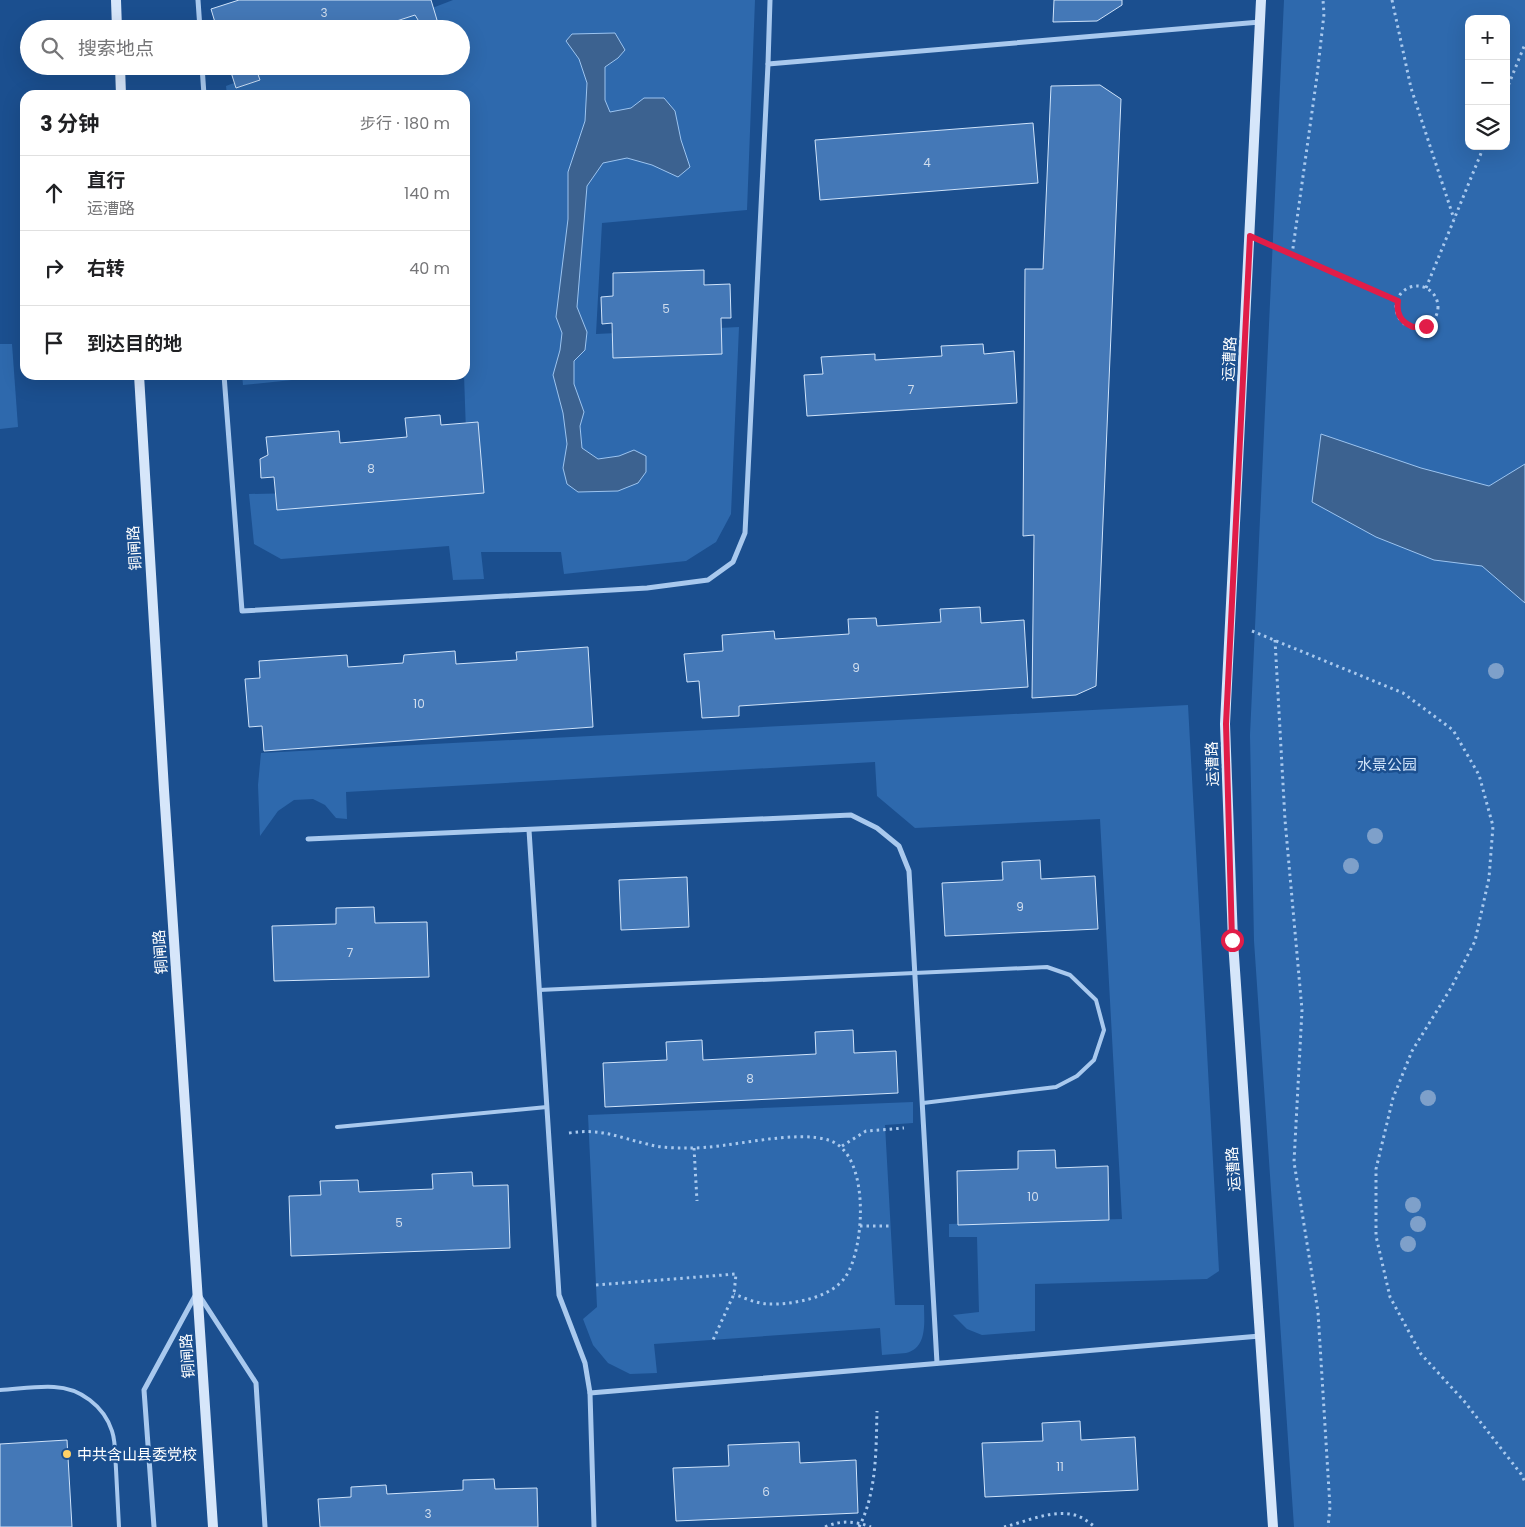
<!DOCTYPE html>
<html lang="zh">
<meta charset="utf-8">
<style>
:root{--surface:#fff;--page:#f6f6f6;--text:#202124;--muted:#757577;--line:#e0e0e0}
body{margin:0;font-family:Poppins,"Noto Sans SC",sans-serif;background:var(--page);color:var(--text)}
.controls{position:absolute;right:15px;top:15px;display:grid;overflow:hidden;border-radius:10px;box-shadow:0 5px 20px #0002}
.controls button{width:45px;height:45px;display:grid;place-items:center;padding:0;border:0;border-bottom:1px solid var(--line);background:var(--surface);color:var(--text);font:25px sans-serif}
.stop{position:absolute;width:15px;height:15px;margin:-11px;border:4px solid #e11d48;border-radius:50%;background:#fff}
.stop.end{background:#e11d48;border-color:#fff;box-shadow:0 1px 5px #0008}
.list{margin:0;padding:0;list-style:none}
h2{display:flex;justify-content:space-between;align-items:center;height:65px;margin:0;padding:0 20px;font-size:21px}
h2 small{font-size:16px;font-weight:400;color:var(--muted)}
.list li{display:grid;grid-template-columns:32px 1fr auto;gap:15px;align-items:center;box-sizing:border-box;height:75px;padding:0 20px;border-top:1px solid var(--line)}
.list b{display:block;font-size:19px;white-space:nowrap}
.list p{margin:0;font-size:16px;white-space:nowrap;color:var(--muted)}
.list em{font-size:16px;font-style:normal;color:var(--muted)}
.icon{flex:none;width:28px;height:28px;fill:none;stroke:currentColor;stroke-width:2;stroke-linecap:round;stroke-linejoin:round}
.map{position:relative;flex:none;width:1525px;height:1527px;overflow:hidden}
.search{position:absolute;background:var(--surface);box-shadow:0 5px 20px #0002;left:20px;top:20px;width:450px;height:55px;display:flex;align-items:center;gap:12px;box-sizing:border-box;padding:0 18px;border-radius:28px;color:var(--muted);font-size:19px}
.panel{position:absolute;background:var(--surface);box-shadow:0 5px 20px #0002;left:20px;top:90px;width:450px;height:290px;border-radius:15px}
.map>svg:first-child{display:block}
</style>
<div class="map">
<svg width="1525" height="1527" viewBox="0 0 1525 1527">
<rect width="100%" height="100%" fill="#1b4f8f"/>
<g fill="#2e69ad" fill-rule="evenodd">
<polygon points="453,0 755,0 747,210 602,223 596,334 739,327 731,514 716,542 686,561 564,574 561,552 481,552 484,579 453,580 449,546 281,559 254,544 249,494 468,489 464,375 466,280 465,95 227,95 226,86 278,66 461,66 461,29 378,29"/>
<path d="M1284,0h241v1527h-231l-40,-586 -4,-206zM1469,19h37v127h-37z"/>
<polygon points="0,344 12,344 18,427 0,429"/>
<polygon points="242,375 292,375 292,380 243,385"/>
<polygon points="1188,705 1219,1271 1207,1279 1035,1284 1035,1331 982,1335 967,1329 953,1315 979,1312 977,1237 949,1237 949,1224 1122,1219 1100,819 915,828 877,796 875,762 346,792 347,819 336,818 325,805 313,799 294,800 278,811 260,836 258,785 261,753"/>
<path d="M913,1102v21l-28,2 10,180h29c0,16 4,43 -18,48 -7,1 -16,1 -24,2l-2,-27 -226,16 3,29 -27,1 -22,-11 -15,-18 -10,-26 14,-12 -9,-192z"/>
</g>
<g fill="#3c6290" stroke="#9cc4f0">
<polygon points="615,33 625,50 618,58 605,67 605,100 610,112 631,108 644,98 664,98 675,111 681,140 690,167 678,177 652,165 627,158 603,163 587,186 577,307 587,332 585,350 574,361 574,384 584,412 580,426 582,448 598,459 619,456 634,450 646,456 646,472 638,483 618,491 578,492 567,484 563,468 567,444 563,413 553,375 560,350 562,333 556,317 568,219 568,172 585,121 587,83 579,59 566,41 572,34"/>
<polygon points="1321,434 1421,468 1489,486 1525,464 1525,603 1482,566 1434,560 1376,537 1312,502"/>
</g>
<g fill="#4478b7" stroke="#cfe3fa">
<polygon points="239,0 431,0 437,20 423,28 415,15 372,29 217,29 211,9"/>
<polygon points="1054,0 1122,0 1122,5 1097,21 1053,22"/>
<polygon points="229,66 255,66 260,80 236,88"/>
<polygon points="1100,85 1121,99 1096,686 1076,695 1032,698 1034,535 1023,536 1025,269 1043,269 1051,86"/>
<polygon points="1033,123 1038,183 820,200 815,140"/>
<polygon points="704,270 704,285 730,284 731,318 721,318 722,354 613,358 612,323 602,324 601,297 613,296 613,273"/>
<polygon points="983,344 984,354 1014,351 1017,403 807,416 804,375 823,374 821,357 875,354 875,360 942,356 941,346"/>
<polygon points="440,415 441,425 478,422 484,493 277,510 274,477 261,478 260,459 268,455 266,437 339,431 340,443 407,437 405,418"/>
<polygon points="980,607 981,623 1024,620 1028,687 739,706 739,716 702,718 699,681 687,682 684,654 723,651 722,635 774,631 775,639 849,634 848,619 876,618 877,626 941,622 940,609"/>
<polygon points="588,647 593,727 264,751 262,726 249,727 245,679 260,678 259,661 347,655 348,667 403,663 404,655 455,651 456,664 517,660 516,652"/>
<polygon points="1040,860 1041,879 1095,876 1098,929 945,936 942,883 1003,880 1002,862"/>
<polygon points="687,877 689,927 621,930 619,880"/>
<polygon points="374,907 375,923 427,922 429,977 274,981 272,926 336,924 336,908"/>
<polygon points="853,1030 854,1053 896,1051 898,1093 605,1107 603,1063 667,1060 666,1042 702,1040 703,1060 816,1054 815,1032"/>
<polygon points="1055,1150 1056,1168 1108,1166 1109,1220 958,1225 957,1171 1018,1169 1018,1151"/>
<polygon points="472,1172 473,1186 508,1185 510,1248 291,1256 289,1196 321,1195 320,1181 358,1180 359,1192 433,1189 432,1174"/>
<polygon points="1080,1421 1081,1440 1135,1437 1138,1490 985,1497 982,1443 1043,1441 1042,1423"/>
<polygon points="67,1440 72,1527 0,1527 0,1444"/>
<polygon points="799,1442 800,1463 856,1460 858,1513 676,1521 673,1468 729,1466 728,1445"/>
<polygon points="494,1479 495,1489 537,1488 538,1527 320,1527 318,1499 351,1497 351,1487 386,1485 387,1494 463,1490 463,1480"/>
</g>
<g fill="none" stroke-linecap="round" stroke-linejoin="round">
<g stroke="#a9c9ee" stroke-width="3" stroke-dasharray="2.5 4" stroke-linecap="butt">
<polyline points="1392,0 1411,88 1454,219"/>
<polyline points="1506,91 1525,44"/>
<polyline points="1271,245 1398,301"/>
<polyline points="1292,255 1317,76 1324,14 1323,0"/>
<circle cx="1417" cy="307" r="21"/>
<polyline points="1426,288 1484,146"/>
<polyline points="1252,631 1403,693 1453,730 1479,775 1493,826 1489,878 1475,941 1451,988 1412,1051 1393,1098 1376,1169 1376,1236 1390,1297 1421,1354 1464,1401 1521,1474 1525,1482"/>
<polyline points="1275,640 1285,820 1302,1010 1294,1162 1318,1312 1330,1507 1328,1527"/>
<path d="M569,1133c32,-5 48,4 78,11 13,4 28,4 41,4 40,1 108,-20 143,-7 39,15 34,106 15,135 -14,22 -54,29 -79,28 -11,-1 -23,-6 -33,-10"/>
<polyline points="842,1146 866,1131 904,1128"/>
<polyline points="694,1148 697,1201"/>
<polyline points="860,1226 890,1226"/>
<polyline points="596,1285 736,1274 734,1294 713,1340"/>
<path d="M825,1527c16,-7 30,-6 46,0"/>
<path d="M859,1527c18,-35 17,-78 18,-116"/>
<path d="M1004,1527c21,-5 48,-18 71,-12 7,2 14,7 20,12"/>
</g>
<g stroke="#a9c9ee" stroke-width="4">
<polyline points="539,990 1047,967 1070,975 1096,1000 1104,1030 1094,1060 1077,1076 1056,1087 923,1103"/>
<polyline points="337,1127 547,1107"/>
<path d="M0,1390c18,-1 36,-4 54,-3 26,1 50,19 58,44 4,12 3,25 4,38 1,19 2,39 3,58"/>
</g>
<g stroke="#a9c9ee" stroke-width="5">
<polyline points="198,0 200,29"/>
<polyline points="768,64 1260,22"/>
<polyline points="202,66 204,95"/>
<polyline points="224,375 242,611 647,588 708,580 733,562 745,533 768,64 770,0"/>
<polyline points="529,830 559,1295 585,1363 590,1393 594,1527"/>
<polyline points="308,839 851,815 877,828 899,846 909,871 937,1363"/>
<polyline points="199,1295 256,1383 265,1527"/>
<polyline points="590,1393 1260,1336"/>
<polyline points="154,1527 144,1390 195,1296"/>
</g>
<g stroke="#d6e6fa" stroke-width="10">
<polyline points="116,0 117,29"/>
<polyline points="1261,0 1225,724 1233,941 1273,1527"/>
<polyline points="120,66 121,95"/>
<polyline points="139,375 164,790 213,1527"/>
</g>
</g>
<g fill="#7ea0ca">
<circle cx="1496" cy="671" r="8"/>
<circle cx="1375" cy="836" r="8"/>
<circle cx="1351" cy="866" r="8"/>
<circle cx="1428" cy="1098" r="8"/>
<circle cx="1413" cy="1205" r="8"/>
<circle cx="1418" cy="1224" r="8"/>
<circle cx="1408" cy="1244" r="8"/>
</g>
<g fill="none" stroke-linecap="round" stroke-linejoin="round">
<path stroke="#e11d48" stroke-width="6" d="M1232,940l-6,-216 24,-488 148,65c-2,13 3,21 15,26l13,-1"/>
</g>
<circle fill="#ffd166" stroke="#1b4f8f" stroke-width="2" cx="67" cy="1454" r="5"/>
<g text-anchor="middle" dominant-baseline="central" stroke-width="5" stroke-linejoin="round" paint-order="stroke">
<g font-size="12" fill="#d0dded">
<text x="324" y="12">3</text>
<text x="927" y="162">4</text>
<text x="666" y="308">5</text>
<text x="911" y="389">7</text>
<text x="371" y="468">8</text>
<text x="856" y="667">9</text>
<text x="419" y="703">10</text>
<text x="1020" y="906">9</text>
<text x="350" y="952">7</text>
<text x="750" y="1078">8</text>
<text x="1033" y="1196">10</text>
<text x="399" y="1222">5</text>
<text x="1060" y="1466">11</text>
<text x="766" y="1491">6</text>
<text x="428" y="1513">3</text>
</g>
<g font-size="15" fill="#fff" stroke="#1b4f8f">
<text transform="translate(1229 359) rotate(-87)">运漕路</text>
<text transform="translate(134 548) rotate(-93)">铜闸路</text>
<text transform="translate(1212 764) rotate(-92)">运漕路</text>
<text transform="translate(160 952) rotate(-94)">铜闸路</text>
<text transform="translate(1233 1169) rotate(-94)">运漕路</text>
<text transform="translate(187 1356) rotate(-94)">铜闸路</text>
</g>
<g font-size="15" fill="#cfe3fa" stroke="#1b4f8f">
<text x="1387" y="764">水景公园</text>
</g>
<g font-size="15" fill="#fff" stroke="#1b4f8f" text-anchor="start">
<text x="77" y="1454">中共含山县委党校</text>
</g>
</g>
</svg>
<div class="controls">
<button>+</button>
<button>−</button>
<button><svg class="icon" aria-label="layers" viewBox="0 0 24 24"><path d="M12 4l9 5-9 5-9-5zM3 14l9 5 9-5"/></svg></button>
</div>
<div class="stop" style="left:1232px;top:940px"></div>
<div class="stop end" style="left:1426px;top:326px"></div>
<div class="search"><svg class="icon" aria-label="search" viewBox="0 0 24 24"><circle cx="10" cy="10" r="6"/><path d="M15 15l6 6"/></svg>搜索地点</div>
<section class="panel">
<h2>3 分钟<small>步行 · 180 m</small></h2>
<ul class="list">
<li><svg class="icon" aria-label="ahead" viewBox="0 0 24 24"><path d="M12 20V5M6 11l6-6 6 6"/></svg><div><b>直行</b><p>运漕路</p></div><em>140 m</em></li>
<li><svg class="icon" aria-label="right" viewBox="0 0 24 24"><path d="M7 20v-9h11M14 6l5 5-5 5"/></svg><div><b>右转</b></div><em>40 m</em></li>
<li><svg class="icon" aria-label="arrive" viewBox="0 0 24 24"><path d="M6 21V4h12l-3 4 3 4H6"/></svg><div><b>到达目的地</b></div></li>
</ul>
</section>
</div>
